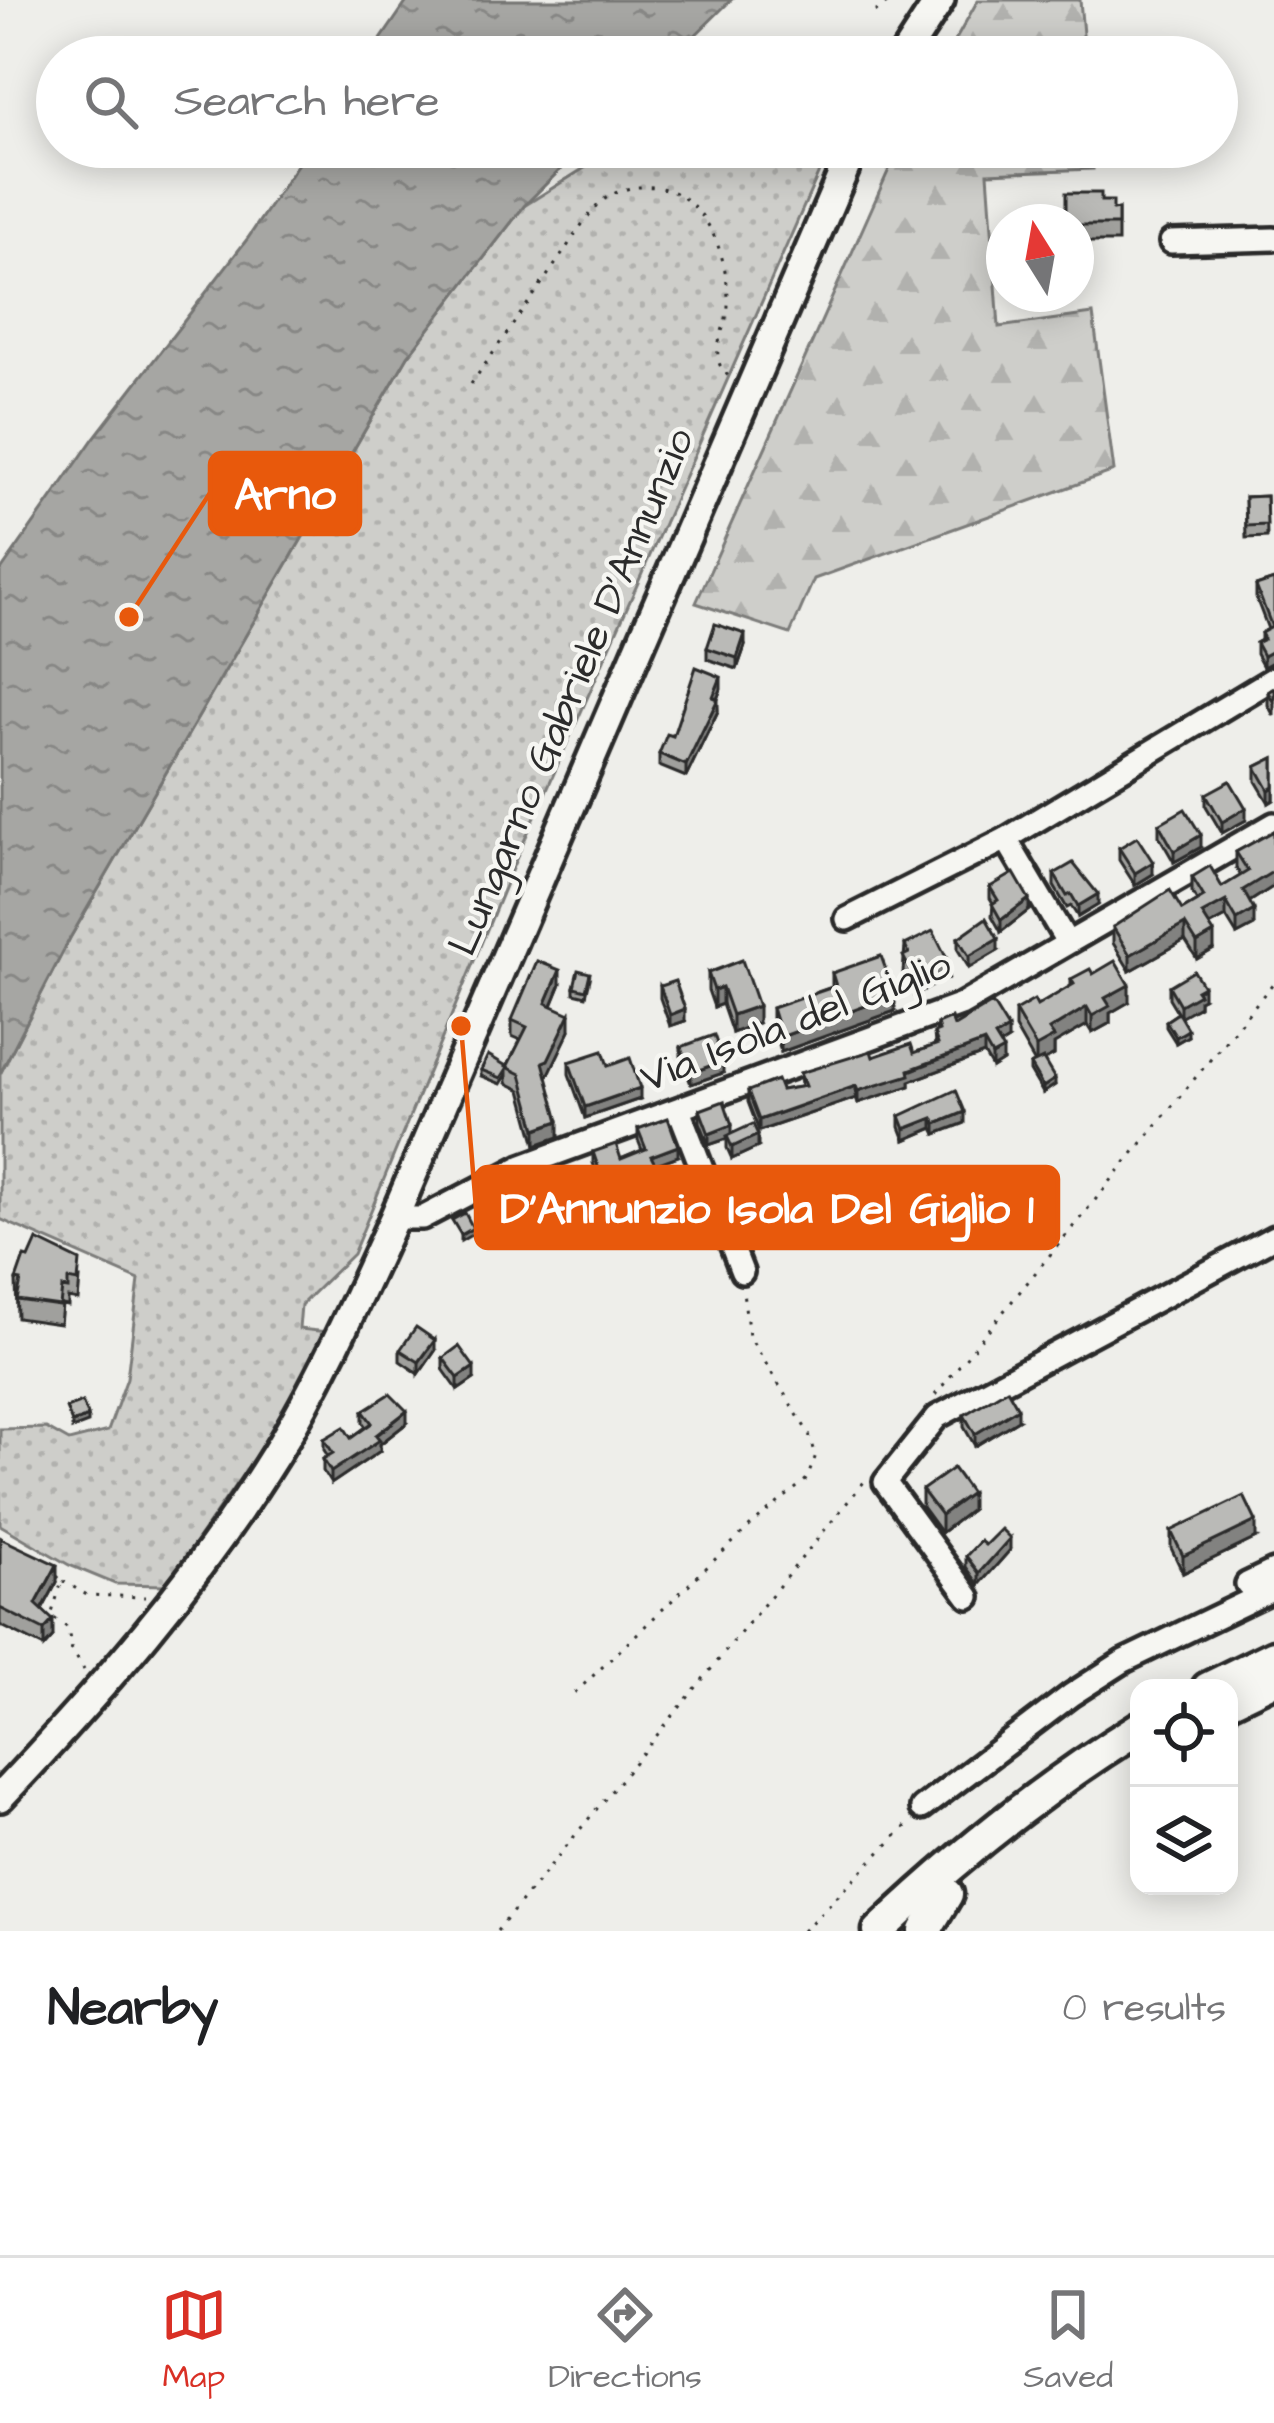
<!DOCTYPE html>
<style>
:root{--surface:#fff;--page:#f2f2f2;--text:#202124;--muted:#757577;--line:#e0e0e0;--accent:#d93025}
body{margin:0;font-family:"Architects Daughter",sans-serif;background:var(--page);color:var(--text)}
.controls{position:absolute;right:36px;bottom:36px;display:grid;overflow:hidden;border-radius:24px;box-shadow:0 6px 30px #0003}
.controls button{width:108px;height:108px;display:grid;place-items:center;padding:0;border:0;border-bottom:3px solid var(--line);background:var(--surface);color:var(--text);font:60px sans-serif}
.compass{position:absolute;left:986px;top:204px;width:108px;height:108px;border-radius:50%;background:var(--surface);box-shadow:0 6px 30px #0003;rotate:349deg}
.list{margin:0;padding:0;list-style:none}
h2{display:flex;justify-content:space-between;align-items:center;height:156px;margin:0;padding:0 48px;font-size:51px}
h2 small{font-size:39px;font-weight:400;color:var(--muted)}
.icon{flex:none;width:66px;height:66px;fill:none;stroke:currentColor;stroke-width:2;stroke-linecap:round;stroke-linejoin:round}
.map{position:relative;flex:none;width:1274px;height:1931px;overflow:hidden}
.search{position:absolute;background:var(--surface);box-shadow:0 6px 30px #0003;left:36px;right:36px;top:36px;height:132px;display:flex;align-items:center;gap:30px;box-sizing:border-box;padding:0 42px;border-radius:66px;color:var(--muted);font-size:45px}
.sheet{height:324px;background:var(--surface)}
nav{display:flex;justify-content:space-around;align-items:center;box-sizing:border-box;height:168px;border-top:3px solid var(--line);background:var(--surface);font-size:33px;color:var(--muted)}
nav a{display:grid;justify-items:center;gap:6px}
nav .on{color:var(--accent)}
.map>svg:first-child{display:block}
</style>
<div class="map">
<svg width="1274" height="1931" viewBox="0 0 1274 1931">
<defs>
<pattern id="grass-dots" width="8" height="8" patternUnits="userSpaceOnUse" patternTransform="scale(3)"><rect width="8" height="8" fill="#cececa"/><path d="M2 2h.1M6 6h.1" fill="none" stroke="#b1b1ae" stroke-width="1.8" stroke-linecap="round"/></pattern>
<pattern id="forest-firs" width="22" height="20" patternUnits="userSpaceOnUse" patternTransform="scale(3)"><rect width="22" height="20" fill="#cececa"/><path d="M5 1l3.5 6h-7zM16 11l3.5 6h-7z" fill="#b1b1ae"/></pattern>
<pattern id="water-ripples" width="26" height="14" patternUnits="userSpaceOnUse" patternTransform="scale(3)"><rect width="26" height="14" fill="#a6a6a3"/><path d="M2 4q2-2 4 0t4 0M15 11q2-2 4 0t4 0" fill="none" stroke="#878785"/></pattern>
</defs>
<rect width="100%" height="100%" fill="#eeeeea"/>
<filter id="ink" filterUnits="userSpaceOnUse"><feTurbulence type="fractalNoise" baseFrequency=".00833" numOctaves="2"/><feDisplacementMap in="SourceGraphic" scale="24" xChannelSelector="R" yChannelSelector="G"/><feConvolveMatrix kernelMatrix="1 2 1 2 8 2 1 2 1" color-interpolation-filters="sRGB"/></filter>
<g filter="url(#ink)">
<polygon fill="url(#grass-dots)" stroke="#7c7c7a" stroke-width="3" points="618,147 830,147 514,864 353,1254 301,1305 299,1329 328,1332 268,1438 166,1585 115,1584 69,1565 0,1525 0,1429 46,1428 69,1441 108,1431 127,1378 139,1280 0,1219 0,1074 70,938 408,356 524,206"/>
<g fill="url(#forest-firs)" stroke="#7c7c7a" stroke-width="3">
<polygon points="978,0 1080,0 1085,57 946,57"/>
<polygon points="899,147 1092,147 1093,169 988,173 999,327 1093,314 1114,471 814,579 790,634 696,603"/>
</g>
<g fill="url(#water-ripples)" stroke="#757573" stroke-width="3">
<polygon points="408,0 731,0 673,57 369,57"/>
<polygon points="309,147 583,147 524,206 408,356 70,938 0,1074 0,572 94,438 248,238"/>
</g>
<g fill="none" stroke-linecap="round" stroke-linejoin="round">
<defs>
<g id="minor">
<polyline points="1171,242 1274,239"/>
<polyline points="1006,839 1067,942"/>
<polyline points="847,919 1006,839 1274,678"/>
<polyline points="679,1110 742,1272"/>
<polyline points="394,1218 422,1218 522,1166 961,1005 1274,824"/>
<polyline points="1247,1584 1274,1571"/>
<polyline points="969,1597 885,1482 937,1417 1274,1237"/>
<polyline points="922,1808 1071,1695 1124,1661 1274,1589"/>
</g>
<g id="major">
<polyline points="903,57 940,0"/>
<path d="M0,1797c101,-107 197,-216 275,-342 46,-75 82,-156 119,-237l460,-1071"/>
</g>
<g id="highway">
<polyline points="1208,1688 1274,1656"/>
<polyline points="1229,1701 1274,1679"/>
<path d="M879,1931c80,-76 166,-145 260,-203"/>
<polyline points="925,1931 947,1894"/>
</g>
</defs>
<use href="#minor" stroke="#2b2b2b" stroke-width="30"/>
<use href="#major" stroke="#2b2b2b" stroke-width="36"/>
<use href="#highway" stroke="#2b2b2b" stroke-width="39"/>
<g stroke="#2b2b2b" stroke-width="3" stroke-dasharray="3 9" stroke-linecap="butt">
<polyline points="875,12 891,0"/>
<path d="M471,384c30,-42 60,-85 90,-128 12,-18 27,-44 45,-58 9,-6 24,-11 34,-11 62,-6 89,66 88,117 0,19 -12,34 -10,53 1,11 7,16 15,23"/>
<polyline points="935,1395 1274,982"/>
<polyline points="57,1576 62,1581 51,1616 68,1628 71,1648 84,1670"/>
<polyline points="63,1581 87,1595 145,1597"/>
<polyline points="575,1693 750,1526 807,1479 816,1455 809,1434 749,1336 743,1292"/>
<polyline points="497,1931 868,1477"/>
<polyline points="803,1931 909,1823"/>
</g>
<use href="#minor" stroke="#f6f6f2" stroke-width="21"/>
<use href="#major" stroke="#f6f6f2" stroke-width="27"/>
<use href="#highway" stroke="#f6f6f2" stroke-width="30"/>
</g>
<g fill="#a0a09d" stroke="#2b2b2b" stroke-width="3">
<polygon points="1101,201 1113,210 1118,209 1118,242 1076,242 1076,222 1066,209"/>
<polygon points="1266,496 1267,537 1246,538 1245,497"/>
<polygon points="1274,580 1274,661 1263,667 1256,654 1256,643 1261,640 1261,633 1268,629 1256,598 1256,586"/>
<polygon points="745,646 737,669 707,659 707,648"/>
<polygon points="1274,688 1274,716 1268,705 1268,692"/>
<polygon points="721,689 717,699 718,711 686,777 659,766 659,754 673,736"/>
<polygon points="1274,758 1274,800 1269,803 1256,781 1256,767"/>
<polygon points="1206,794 1246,820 1222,833 1206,806"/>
<polygon points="1159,824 1201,847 1174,862 1159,836"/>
<polygon points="1274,831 1274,886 1249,902 1254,926 1237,935 1226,917 1209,926 1214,949 1197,959 1185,940 1130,971 1113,943 1113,927 1182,910 1197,901 1192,893 1192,877 1222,887 1241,876 1236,868 1236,852"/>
<polygon points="1119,848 1153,874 1135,885 1119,860"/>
<polygon points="1054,874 1098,905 1078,917 1071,906 1067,908 1054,886"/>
<polygon points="990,887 1029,910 1001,932 992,916 993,903 990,898"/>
<polygon points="958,938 998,951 969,968 958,950"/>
<polygon points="905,945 948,978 914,995 903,973"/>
<polygon points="708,973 758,1023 732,1033 722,1004 714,1007 708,990"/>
<polygon points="832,973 895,1011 781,1052 772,1024 772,1008 832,987"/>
<polygon points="1093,974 1129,1002 1110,1013 1110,1023 1092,1033 1087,1025 1054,1044 1054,1055 1044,1060 1055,1085 1043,1093 1030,1071 1030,1065 1035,1063 1015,1028 1015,1011 1037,1006 1071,986 1071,979"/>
<polygon points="590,979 586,996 574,993 574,987"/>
<polygon points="560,986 552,1006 570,1030 546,1077 559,1137 536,1145 521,1090 507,1083 507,1074 501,1084 481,1076 481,1070 507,1066 521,1040 512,1036 512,1020"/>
<polygon points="660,986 685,1021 670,1026 660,998"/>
<polygon points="1169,986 1203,998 1199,1000 1199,1006 1180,1016 1188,1036 1176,1043 1166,1027 1166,1021 1178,1013 1169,998"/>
<polygon points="937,1024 954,1026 1008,1040 1000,1045 1003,1061 992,1068 984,1054 910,1081 910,1086 858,1103 856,1098 759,1131 748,1102 748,1091 781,1090 801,1087 800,1073 873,1057 914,1053 935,1045 934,1033 937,1032"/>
<polygon points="681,1047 723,1073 691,1084 681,1058"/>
<polygon points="569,1062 608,1066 640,1099 585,1118 569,1074"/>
<polygon points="700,1110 732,1133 758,1147 732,1159 727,1148 727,1139 709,1145 700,1122"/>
<polygon points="900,1116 965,1123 936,1134 933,1128 905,1140 900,1127"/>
<polygon points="638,1129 678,1156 656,1164 661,1187 645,1194 637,1178 604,1194 593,1163 593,1152 621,1159 642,1150 638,1140"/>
<polygon points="530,1181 562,1181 576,1201 532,1221 526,1208 526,1196 531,1194"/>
<polygon points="80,1279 78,1300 68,1298 68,1306 62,1305 60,1324 17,1318 16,1280"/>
<polygon points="400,1350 435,1351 419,1374 400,1361"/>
<polygon points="443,1358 474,1379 458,1390 443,1369"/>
<polygon points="363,1411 407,1423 380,1444 380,1451 331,1484 323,1471 323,1459 328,1456 324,1450 324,1439 351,1438 366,1427 363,1423"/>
<polygon points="964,1415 1018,1420 975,1446 964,1427"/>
<polygon points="922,1490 971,1510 941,1533 922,1507"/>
<polygon points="1171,1531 1256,1538 1183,1573 1171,1548"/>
<polygon points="0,1538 57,1582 42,1610 53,1637 44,1647 0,1625"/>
<polygon points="985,1545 1010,1550 979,1585 966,1567 966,1556"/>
</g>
<g fill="#828280" stroke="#2b2b2b" stroke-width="3">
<polygon points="745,634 745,646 737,669 737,658"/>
<polygon points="1274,650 1274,661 1263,667 1263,656"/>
<polygon points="721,677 721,689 713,709 713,697"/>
<polygon points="718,699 718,711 686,777 686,765"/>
<polygon points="1274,787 1274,800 1269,803 1269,790"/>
<polygon points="1246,808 1246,820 1222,833 1222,822"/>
<polygon points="1201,835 1201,847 1174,862 1174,851"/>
<polygon points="1153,862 1153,874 1135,885 1135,873"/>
<polygon points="1274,865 1274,886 1243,906 1243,890"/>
<polygon points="1098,894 1098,905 1078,917 1078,906"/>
<polygon points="1029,899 1029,910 1001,932 1001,920"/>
<polygon points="1226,901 1226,917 1202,930 1202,914"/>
<polygon points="1254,910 1254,926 1237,935 1237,920"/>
<polygon points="1185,924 1185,940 1130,971 1130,955"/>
<polygon points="1214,933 1214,949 1197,959 1197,943"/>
<polygon points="998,939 998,951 969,968 969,956"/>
<polygon points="948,961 948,978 914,995 914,978"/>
<polygon points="560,970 560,986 546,1019 546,1003"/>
<polygon points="1129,985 1129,1002 1110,1013 1110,1023 1092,1033 1092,1016 1105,998"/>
<polygon points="1203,986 1203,998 1199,1000 1199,1006 1180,1017 1180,1005"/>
<polygon points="722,987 722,1004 714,1007 714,990"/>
<polygon points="895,995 895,1011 781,1052 781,1037"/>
<polygon points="758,1006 758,1023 732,1033 732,1015"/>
<polygon points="1087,1007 1087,1025 1054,1044 1054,1055 1036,1065 1036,1047 1049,1030"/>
<polygon points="685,1009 685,1021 670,1026 670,1015"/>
<polygon points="570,1014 570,1030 548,1076 543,1078 543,1062"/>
<polygon points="1008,1029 1008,1040 995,1048 995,1037"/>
<polygon points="1188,1030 1188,1036 1176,1043 1176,1037"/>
<polygon points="984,1042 984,1054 910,1081 910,1086 858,1103 858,1091"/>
<polygon points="1003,1050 1003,1061 992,1068 992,1056"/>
<polygon points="723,1061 723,1073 691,1084 691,1073"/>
<polygon points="1055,1079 1055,1085 1043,1093 1043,1087"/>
<polygon points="856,1086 856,1098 759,1131 759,1120"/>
<polygon points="640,1088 640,1099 585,1118 585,1107"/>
<polygon points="965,1112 965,1123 936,1134 936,1124"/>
<polygon points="933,1118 933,1128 905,1140 905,1129"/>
<polygon points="559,1121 559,1137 536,1145 536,1129"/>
<polygon points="732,1125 732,1137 709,1145 709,1134"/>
<polygon points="758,1135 758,1147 732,1159 732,1147"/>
<polygon points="678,1146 678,1156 651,1166 651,1156"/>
<polygon points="637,1168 637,1178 604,1194 604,1184"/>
<polygon points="661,1176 661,1187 645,1194 645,1184"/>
<polygon points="576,1189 576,1201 532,1221 532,1209"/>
<polygon points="473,1228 473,1234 461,1241 461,1235"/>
<polygon points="435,1340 435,1351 419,1374 419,1362"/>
<polygon points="474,1367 474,1379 458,1390 458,1378"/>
<polygon points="1018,1408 1018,1420 975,1446 975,1434"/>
<polygon points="407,1411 407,1423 380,1444 380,1451 331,1484 331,1472"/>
<polygon points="88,1417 88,1423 72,1429 72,1423"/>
<polygon points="971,1493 971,1510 941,1533 941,1515"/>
<polygon points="1256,1521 1256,1538 1183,1573 1183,1556"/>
<polygon points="1010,1538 1010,1550 979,1585 979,1573"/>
<polygon points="57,1565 57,1582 36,1621 36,1604"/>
<polygon points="53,1620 53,1637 44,1647 44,1630"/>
</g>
<g fill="#babab7" stroke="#2b2b2b" stroke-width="3">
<polygon points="1066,193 1101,193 1101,201 1113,201 1113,210 1118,209 1118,225 1076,225 1076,222 1052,222 1052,209 1066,209"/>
<polygon points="1266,496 1267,525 1246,526 1245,497"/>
<polygon points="1274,580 1274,650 1263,656 1256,643 1264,639 1261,633 1272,627 1256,586"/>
<polygon points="715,624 745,634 737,658 707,648"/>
<polygon points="696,667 721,677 713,697 718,699 686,765 659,754 667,734 673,736"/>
<polygon points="1274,688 1274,703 1268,692"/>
<polygon points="1274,758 1274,787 1269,790 1256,767"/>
<polygon points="1230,781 1246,808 1222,822 1206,794"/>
<polygon points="1185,809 1201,835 1174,851 1159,824"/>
<polygon points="1274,831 1274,871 1243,890 1254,910 1237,920 1226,901 1202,914 1214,933 1197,943 1185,924 1130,955 1113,927 1170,890 1182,910 1204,897 1192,877 1210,866 1222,887 1248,871 1236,852"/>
<polygon points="1137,837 1153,862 1135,873 1119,848"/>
<polygon points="1073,863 1098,894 1078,906 1071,894 1067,896 1054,874"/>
<polygon points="1014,873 1029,899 1001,920 992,904 998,900 990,887"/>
<polygon points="986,918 998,939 969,956 958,938"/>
<polygon points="933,931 948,961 914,978 903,956 909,953 905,945"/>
<polygon points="881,956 895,995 781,1037 772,1008 836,986 832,973"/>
<polygon points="742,960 758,1006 732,1015 722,987 714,990 708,973"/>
<polygon points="537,961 560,970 546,1003 570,1014 548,1060 543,1062 559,1121 536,1129 521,1074 507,1067 527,1027 512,1020"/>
<polygon points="1115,961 1129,985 1105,998 1110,1006 1092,1016 1087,1007 1049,1030 1054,1037 1036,1047 1015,1011 1034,1000 1037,1006 1074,984 1071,979 1090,969 1093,974"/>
<polygon points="578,970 590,973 586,990 574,987"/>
<polygon points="1194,971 1203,986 1196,990 1199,994 1180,1005 1169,986"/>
<polygon points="675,981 685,1009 670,1015 660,986"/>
<polygon points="992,1003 1008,1029 995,1037 1003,1050 992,1056 984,1042 909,1070 910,1075 858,1091 856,1086 759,1120 748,1091 777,1080 781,1090 805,1086 800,1073 871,1051 873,1057 911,1044 914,1053 938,1044 934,1033 939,1031 937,1024 951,1018 954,1026"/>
<polygon points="1178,1013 1188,1030 1176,1037 1166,1021"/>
<polygon points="714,1035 723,1061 691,1073 681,1047"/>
<polygon points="603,1051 608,1066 630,1058 640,1088 585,1107 569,1062"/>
<polygon points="488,1055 508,1067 501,1078 481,1070"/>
<polygon points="1043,1059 1055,1079 1043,1087 1030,1065"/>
<polygon points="956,1090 965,1112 936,1124 933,1118 905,1129 900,1116"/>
<polygon points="724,1101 732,1125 709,1134 700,1110"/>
<polygon points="668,1118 678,1146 651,1156 661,1176 645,1184 637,1168 604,1184 593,1152 616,1144 621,1159 646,1149 638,1129"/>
<polygon points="753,1124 758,1135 732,1147 727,1136"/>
<polygon points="465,1213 473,1228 461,1235 452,1220"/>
<polygon points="37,1240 80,1261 78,1282 68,1280 68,1289 62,1288 60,1306 17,1300 21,1281 16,1280 24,1257 29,1258"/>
<polygon points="416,1327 435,1340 419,1362 400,1350"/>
<polygon points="459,1346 474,1367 458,1378 443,1358"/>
<polygon points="1007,1389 1018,1408 975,1434 964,1415"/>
<polygon points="390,1394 407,1411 376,1435 380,1440 331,1472 323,1459 333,1453 324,1439 344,1427 351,1438 372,1423 363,1411"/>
<polygon points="82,1402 88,1417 72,1423 66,1408"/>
<polygon points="953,1468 971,1493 941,1515 922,1490"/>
<polygon points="1244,1496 1256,1521 1183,1556 1171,1531"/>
<polygon points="1001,1529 1010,1538 979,1573 966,1556 980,1541 985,1545"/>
<polygon points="0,1538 57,1565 36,1604 53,1620 44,1630 0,1608"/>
</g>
</g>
<g text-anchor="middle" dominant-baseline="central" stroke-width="9" stroke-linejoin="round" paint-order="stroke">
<g font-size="42" fill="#2b2b2b" stroke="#f6f6f2">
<text transform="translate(572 692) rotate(-67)">Lungarno Gabriele D'Annunzio</text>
<text transform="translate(796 1022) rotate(-21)">Via Isola del Giglio</text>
</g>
</g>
<path fill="none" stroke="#e8590c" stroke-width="4.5" d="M129 617L210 493M461 1026L476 1208"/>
<g fill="#e8590c" stroke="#f6f6f2" stroke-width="4.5">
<circle cx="129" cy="617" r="12"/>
<circle cx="461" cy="1026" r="12"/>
</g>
<g fill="#e8590c" stroke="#e8590c" stroke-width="4.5">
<rect x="210" y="453" width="150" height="81" rx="12"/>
<rect x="476" y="1167" width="582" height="81" rx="12"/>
</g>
<g font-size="45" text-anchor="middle" font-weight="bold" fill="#fff">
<text x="285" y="509">Arno</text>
<text x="767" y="1223">D'Annunzio Isola Del Giglio 1</text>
</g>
</svg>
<div class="controls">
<button><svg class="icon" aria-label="locate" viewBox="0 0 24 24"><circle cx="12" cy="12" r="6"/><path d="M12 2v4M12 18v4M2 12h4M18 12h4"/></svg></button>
<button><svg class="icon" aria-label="layers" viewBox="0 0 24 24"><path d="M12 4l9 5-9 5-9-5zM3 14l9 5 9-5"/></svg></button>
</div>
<svg class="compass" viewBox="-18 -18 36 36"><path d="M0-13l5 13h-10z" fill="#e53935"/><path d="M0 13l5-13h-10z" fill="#757577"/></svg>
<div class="search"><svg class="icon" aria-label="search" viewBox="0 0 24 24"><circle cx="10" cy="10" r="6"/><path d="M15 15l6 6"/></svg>Search here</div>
</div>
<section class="sheet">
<h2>Nearby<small>0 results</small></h2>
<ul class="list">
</ul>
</section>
<nav>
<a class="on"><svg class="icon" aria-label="map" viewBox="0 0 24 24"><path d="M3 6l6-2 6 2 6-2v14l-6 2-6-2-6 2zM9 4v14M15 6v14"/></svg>Map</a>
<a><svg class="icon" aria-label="directions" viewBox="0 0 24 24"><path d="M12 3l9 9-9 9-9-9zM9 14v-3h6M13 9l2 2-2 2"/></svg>Directions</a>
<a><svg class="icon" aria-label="saved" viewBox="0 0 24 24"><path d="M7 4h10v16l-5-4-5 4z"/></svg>Saved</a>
</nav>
